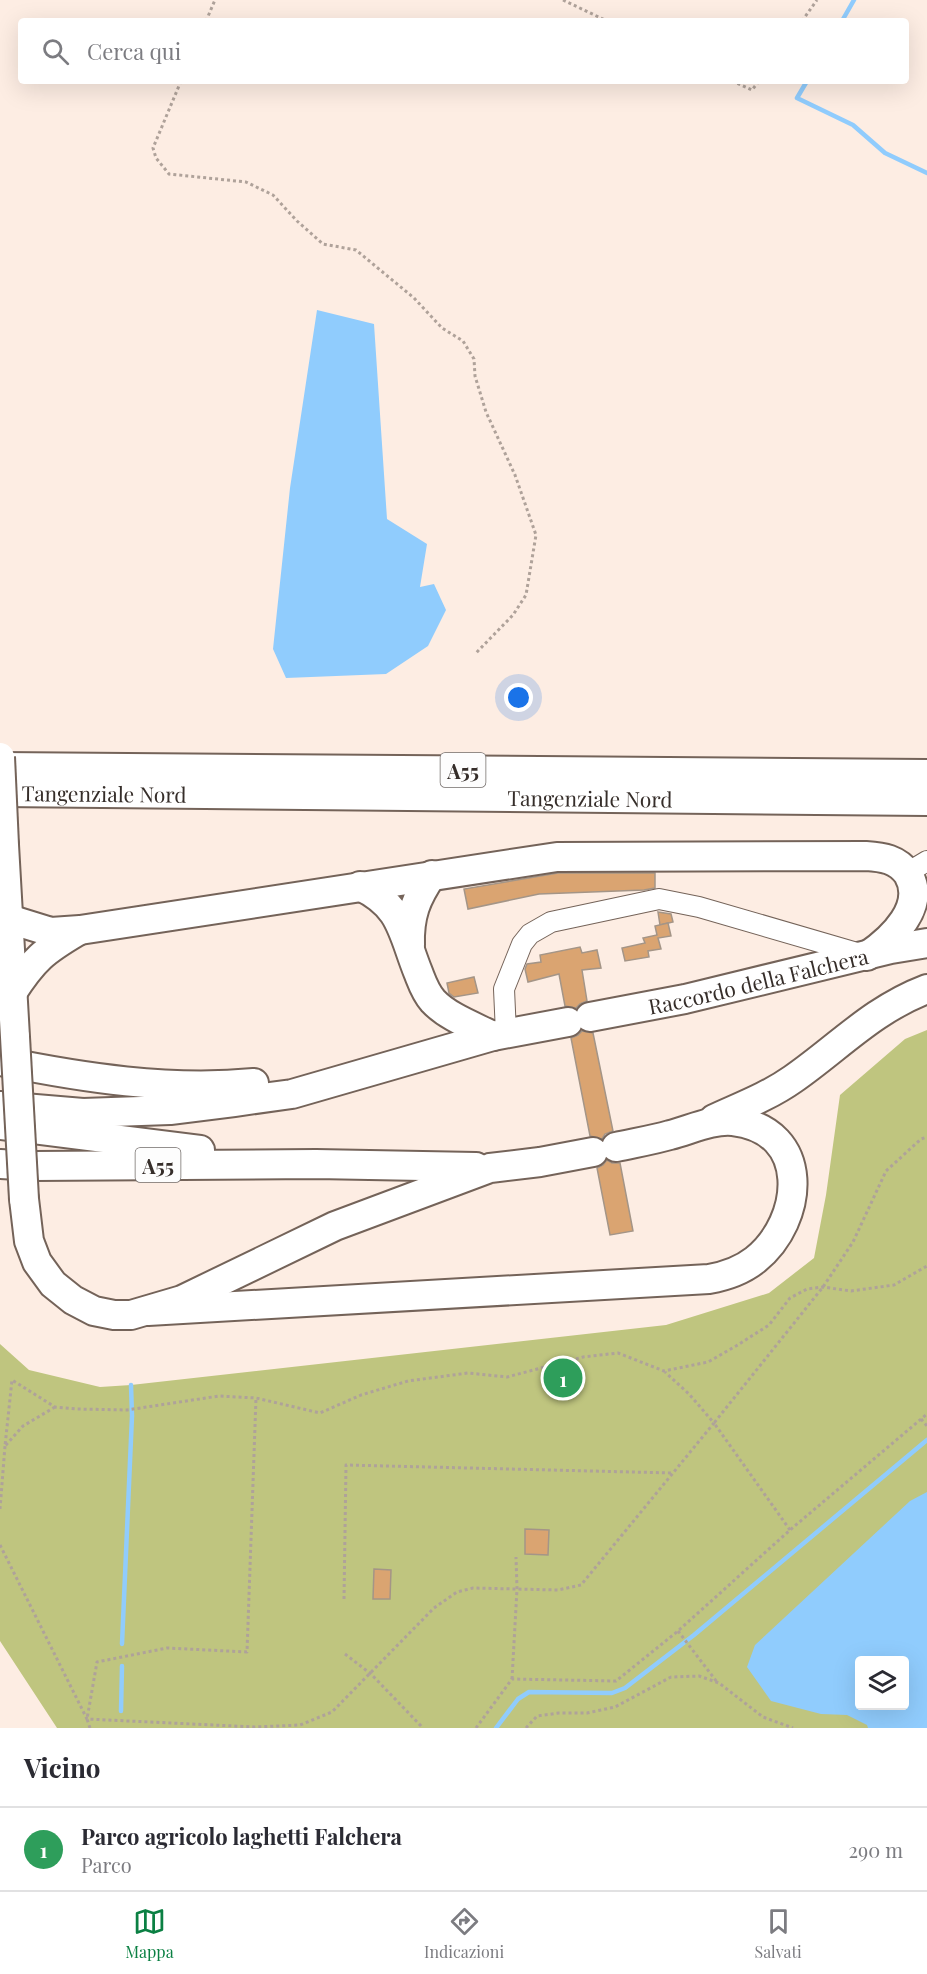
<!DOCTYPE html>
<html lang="it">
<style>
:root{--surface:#fff;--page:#f7f7f7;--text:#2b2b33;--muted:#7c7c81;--line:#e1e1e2;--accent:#0b8043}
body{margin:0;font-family:"Playfair Display",serif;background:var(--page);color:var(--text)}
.controls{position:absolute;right:18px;bottom:18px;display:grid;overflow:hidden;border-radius:6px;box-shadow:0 6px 24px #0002}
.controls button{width:54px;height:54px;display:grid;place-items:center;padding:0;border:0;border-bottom:2px solid var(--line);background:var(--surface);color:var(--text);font:30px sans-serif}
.you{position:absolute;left:519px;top:698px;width:21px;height:21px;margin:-15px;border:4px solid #fff;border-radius:50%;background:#1a73e8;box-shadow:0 0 0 9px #1a73e833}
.badge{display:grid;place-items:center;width:39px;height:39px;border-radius:50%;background:var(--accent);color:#fff;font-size:20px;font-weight:700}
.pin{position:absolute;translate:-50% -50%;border:3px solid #fff;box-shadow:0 2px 6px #0006}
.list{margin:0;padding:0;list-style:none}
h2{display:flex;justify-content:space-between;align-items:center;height:78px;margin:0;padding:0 24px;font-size:26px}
h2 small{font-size:20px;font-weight:400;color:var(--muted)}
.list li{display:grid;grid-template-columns:39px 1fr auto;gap:18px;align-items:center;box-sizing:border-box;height:84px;padding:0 24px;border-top:2px solid var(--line)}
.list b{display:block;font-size:22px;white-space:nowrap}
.list p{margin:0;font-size:20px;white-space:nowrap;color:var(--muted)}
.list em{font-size:20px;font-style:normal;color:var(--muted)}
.icon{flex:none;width:33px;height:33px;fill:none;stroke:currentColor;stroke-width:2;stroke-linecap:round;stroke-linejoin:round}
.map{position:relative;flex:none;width:927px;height:1728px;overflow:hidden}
.search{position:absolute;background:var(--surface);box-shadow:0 6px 24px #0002;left:18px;right:18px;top:18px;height:66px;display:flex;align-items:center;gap:15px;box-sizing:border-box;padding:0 21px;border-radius:6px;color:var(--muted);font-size:22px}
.sheet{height:162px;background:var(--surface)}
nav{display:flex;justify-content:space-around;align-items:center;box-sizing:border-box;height:84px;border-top:2px solid var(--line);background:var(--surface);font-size:16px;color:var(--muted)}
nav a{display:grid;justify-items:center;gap:3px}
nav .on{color:var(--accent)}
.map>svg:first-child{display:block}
</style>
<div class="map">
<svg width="927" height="1728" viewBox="0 0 927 1728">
<rect width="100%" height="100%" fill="#fdede3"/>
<path fill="#bfc57f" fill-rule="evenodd" d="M927,1030v698h-870l-57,-87v-297l29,26 71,17 31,-2 535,-60 103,-32 45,-35 12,-63 14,-100 65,-56zM860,1660h44v46h-44z"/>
<g fill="#90ccfd" fill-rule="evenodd">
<polygon points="317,310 374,324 387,519 427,544 420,587 434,584 446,610 428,646 386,674 286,678 273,649 290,488"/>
<path d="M927,1492v236h-59l-1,-3 -20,-10 -26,-1 -50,-13 -24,-34 8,-22 155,-144zM904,1660v46h-44v-46z"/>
</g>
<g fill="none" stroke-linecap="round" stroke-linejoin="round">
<g stroke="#90ccfd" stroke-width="4.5">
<polyline points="842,21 854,0"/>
<polyline points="807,81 797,98 853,125 885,153 927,173"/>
<polyline points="122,1644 132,1416 131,1385"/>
<polyline points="121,1711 122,1666"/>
<polyline points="496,1728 518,1699 529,1692 612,1693 625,1688 694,1635 927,1440"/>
</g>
</g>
<g fill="#daa471" stroke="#a49587" stroke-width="1.5">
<polygon points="558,873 655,873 655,888 644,890 539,894 468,909 464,889"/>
<polygon points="658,912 671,914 673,922 660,925"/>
<polygon points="668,923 671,936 658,938 661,949 648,951 649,957 625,961 622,948 645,943 643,938 657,935 655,926"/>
<polygon points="580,947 582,953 597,950 601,968 582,970 587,1001 580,1004 576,1008 565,1006 559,974 528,982 525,969 527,964 541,962 540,955"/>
<polygon points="474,977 478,993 454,997 449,993 447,983"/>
<polygon points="582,1031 593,1033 613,1131 605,1134 602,1139 590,1136 571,1038 578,1035"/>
<polygon points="607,1160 612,1163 620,1163 633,1231 610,1235 597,1168 603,1165"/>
<polygon points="525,1529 549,1530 548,1555 525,1554"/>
<polygon points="374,1569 391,1570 390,1599 373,1599"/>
</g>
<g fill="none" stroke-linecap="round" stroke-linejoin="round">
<defs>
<g id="minor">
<polyline points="907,873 927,861"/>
<polyline points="506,1033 504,989 522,944 530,934 551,922 659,899 699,907 864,955"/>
</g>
<g id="highway">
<polyline points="0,767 927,774"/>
<path id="s1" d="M0,792l927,9"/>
<polyline points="4,845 15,1037"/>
<path d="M360,886c42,20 42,46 58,86 4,10 7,20 15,29 15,16 40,25 60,35"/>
<path d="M9,919l42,13 29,-2 477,-73 309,-1c17,1 31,3 42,18 19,32 -16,65 -41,82"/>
<path d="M410,945c-1,-29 6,-47 22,-70"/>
<path d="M12,993c22,-34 32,-42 66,-62"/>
<path id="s2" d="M590,1017l95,-18 206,-50 36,-6"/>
<path d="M0,1061c83,17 169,30 254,22"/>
<polyline points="0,1106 83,1113 170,1110 234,1102 292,1094 493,1036 568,1022"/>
<path d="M714,1119c26,-12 55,-23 79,-40 46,-32 79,-69 134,-90"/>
<polyline points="0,1125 200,1150"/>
<polyline points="0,1164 35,1166 316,1164 476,1167"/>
<polyline points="24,1199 29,1241 37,1262 53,1284 73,1300 94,1311 114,1315 131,1315 182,1300 335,1226 490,1168 540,1162 593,1152"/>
<path d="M148,1311l561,-32c17,-3 32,-8 46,-19 50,-40 57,-130 -22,-139 -21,-2 -43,9 -63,14 -17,5 -36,8 -54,12"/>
</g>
</defs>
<use href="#minor" stroke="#746359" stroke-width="22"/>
<use href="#highway" stroke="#746359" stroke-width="32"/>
<g stroke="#afa29a" stroke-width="3" stroke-dasharray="3 3" stroke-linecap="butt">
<polyline points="563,0 607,21"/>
<polyline points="206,21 215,0"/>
<polyline points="802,21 817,0"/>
<polyline points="181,81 153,148 156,158 169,174 246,182 273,195 297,221 323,244 356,250 414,298 442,328 463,341 474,359 475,376 486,412 515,475 536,535 526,595 513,615 475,654"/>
<polyline points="732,81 752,90 759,81"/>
<polyline points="55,1407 23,1426 5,1446 12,1380 55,1407 77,1409 127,1410 219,1396 256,1398 320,1413 361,1395 408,1381 468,1373 507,1377 583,1357 618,1353 664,1371 708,1362 736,1346 769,1325 790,1298 807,1289 823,1287 851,1291 894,1285 927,1266"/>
<polyline points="921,1419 927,1426"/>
<polyline points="0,1509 5,1446"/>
<polyline points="790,1530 714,1423 823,1287 853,1242 886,1171 921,1139 927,1137"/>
<polyline points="0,1545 87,1719 255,1727 300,1725 332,1712 434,1608 457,1592 473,1588 558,1590 581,1585 714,1423 689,1394 665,1372"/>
<polyline points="344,1599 346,1465 673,1473"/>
<polyline points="678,1631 717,1682"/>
<polyline points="345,1654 371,1674 423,1728"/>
<polyline points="512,1679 517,1589 516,1557"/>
<polyline points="90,1728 87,1719 97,1662 167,1648 247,1652 256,1398"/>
<polyline points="476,1728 512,1679 616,1681 678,1631 790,1530 927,1414"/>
<polyline points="526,1728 537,1716 559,1713 587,1713 615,1707 671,1677 699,1676 719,1683 763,1717 793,1728"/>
</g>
<use href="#minor" stroke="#fff" stroke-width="20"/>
<use href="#highway" stroke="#fff" stroke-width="28"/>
<defs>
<g id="highway-bridge">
<polyline points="0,757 4,845"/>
<polyline points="15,1037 24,1199"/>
</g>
</defs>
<use href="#highway-bridge" stroke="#746359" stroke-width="32" stroke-linecap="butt"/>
<use href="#highway-bridge" stroke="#fff" stroke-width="28"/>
</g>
<g text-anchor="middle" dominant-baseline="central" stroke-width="4.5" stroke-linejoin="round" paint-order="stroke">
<g fill="#fdfdfd" stroke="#726c69" stroke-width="1.5">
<rect x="440.5" y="753" width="45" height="34" rx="4.5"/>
<rect x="135.5" y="1148" width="45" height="34" rx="4.5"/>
</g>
<g font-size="20" font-weight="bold" fill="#362e2a">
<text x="463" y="770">A55</text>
<text x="158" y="1165">A55</text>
</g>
<g font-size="21" fill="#362e2a" stroke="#fdfdfd">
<text stroke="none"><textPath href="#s1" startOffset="104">Tangenziale Nord</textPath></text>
<text stroke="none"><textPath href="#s1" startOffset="590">Tangenziale Nord</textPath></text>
<text stroke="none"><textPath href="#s2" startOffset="172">Raccordo della Falchera</textPath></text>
</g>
</g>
</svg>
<div class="controls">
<button><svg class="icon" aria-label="layers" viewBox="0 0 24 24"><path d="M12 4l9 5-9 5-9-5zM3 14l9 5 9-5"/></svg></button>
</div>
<div class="you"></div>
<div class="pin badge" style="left:563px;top:1378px;background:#2e9e5b">1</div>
<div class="search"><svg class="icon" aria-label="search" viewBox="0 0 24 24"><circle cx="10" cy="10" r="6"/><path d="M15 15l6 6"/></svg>Cerca qui</div>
</div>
<section class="sheet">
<h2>Vicino<small></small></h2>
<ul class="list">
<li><span class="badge" style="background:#2e9e5b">1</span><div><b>Parco agricolo laghetti Falchera</b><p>Parco</p></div><em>290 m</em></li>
</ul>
</section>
<nav>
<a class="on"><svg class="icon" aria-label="map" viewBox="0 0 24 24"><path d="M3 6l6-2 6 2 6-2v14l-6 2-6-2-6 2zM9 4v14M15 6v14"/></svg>Mappa</a>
<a><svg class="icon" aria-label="directions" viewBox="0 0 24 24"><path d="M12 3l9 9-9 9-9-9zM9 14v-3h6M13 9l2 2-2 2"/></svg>Indicazioni</a>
<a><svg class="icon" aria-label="saved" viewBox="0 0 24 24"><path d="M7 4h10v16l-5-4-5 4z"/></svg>Salvati</a>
</nav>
